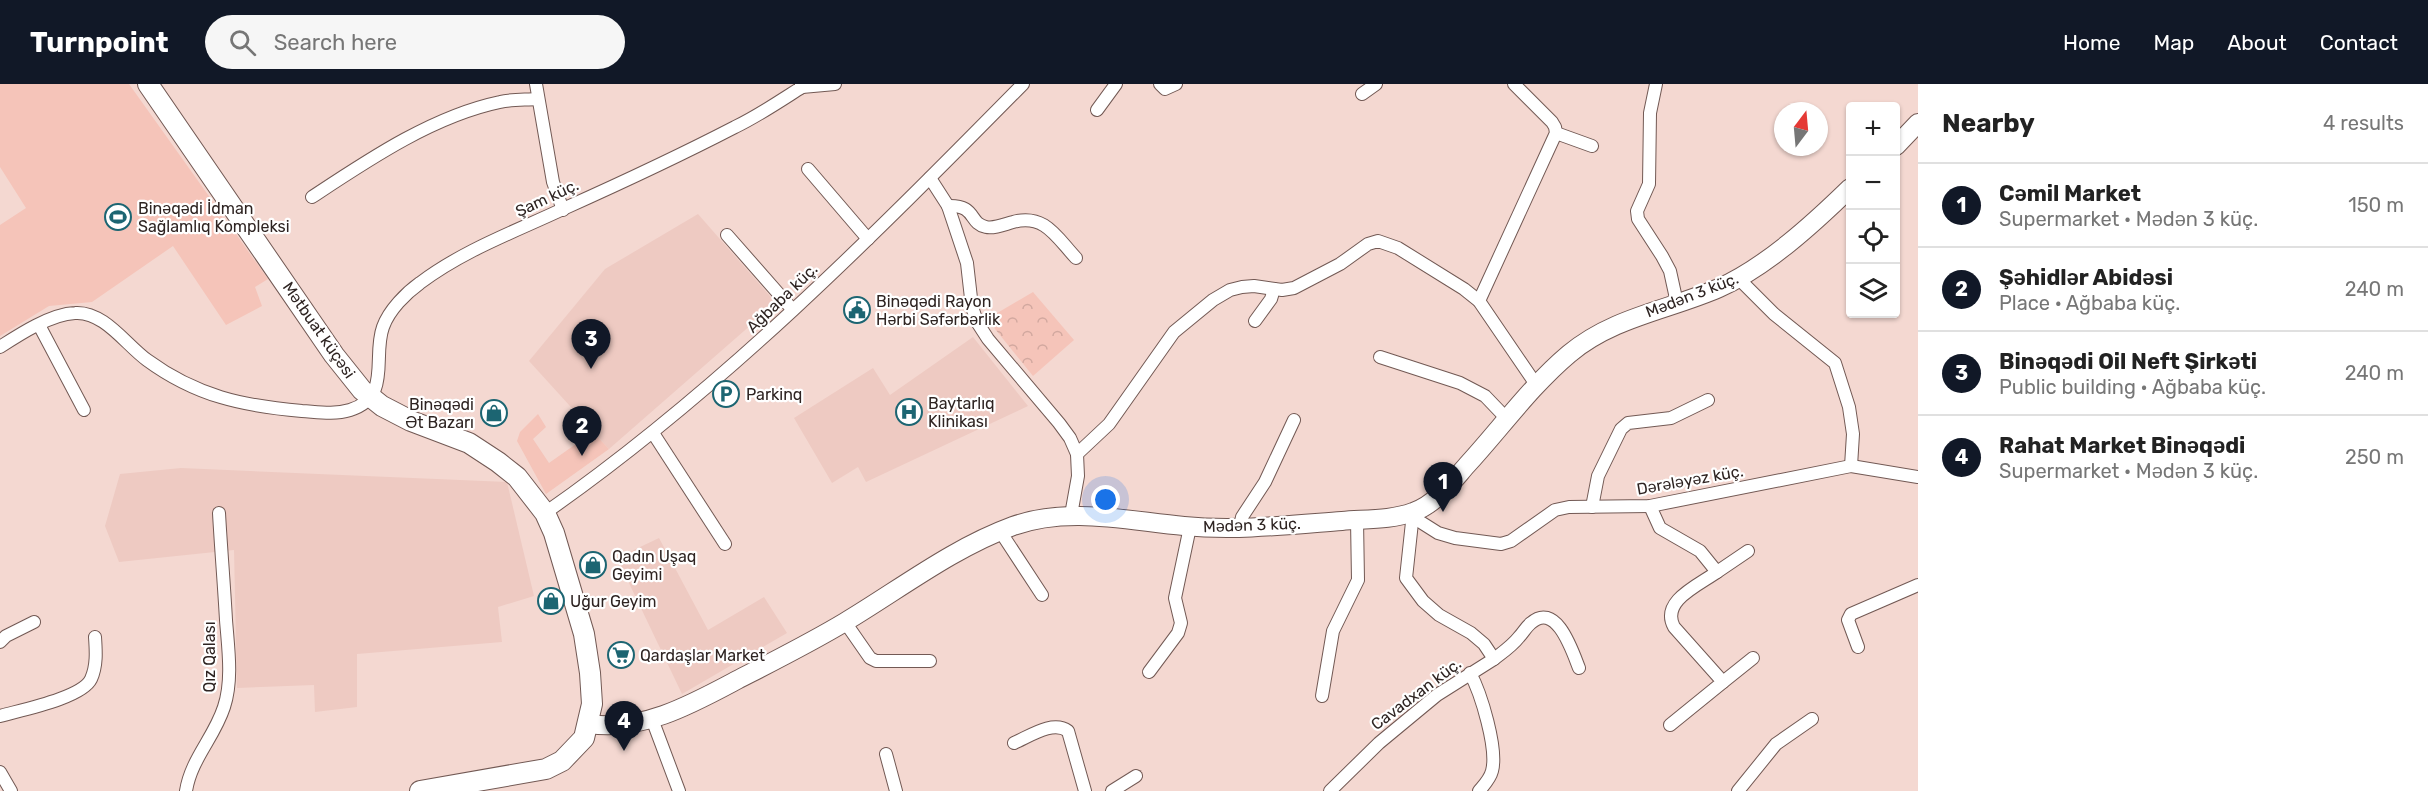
<!DOCTYPE html>
<meta charset="utf-8">
<style>
:root{--surface:#fff;--page:#f6f6f6;--text:#222;--muted:#767676;--line:#e0e0e0;--accent:#111827}
body{margin:0;font-family:Rubik,sans-serif;background:var(--page);color:var(--text)}
.controls{position:absolute;right:18px;top:18px;display:grid;overflow:hidden;border-radius:6px;box-shadow:0 2px 4px #0004}
.controls button{width:54px;height:54px;display:grid;place-items:center;padding:0;border:0;border-bottom:2px solid var(--line);background:var(--surface);color:var(--text);font:30px sans-serif}
.compass{position:absolute;left:1774px;top:18px;width:54px;height:54px;border-radius:50%;background:var(--surface);box-shadow:0 2px 4px #0004;rotate:16deg}
.you{position:absolute;left:1106px;top:416px;width:21px;height:21px;margin:-15px;border:4px solid #fff;border-radius:50%;background:#1a73e8;box-shadow:0 0 0 9px #1a73e833}
.badge{display:grid;place-items:center;width:39px;height:39px;border-radius:50%;background:var(--accent);color:#fff;font-size:20px;font-weight:700}
.pin{position:absolute;translate:-50% -50px;filter:drop-shadow(0 2px 3px #0008)}
.pin::after{content:'';position:absolute;top:32px;width:21px;height:18px;background:inherit;clip-path:polygon(0 0,100% 0,50% 100%)}
.list{margin:0;padding:0;list-style:none}
h2{display:flex;justify-content:space-between;align-items:center;height:78px;margin:0;padding:0 24px;font-size:26px}
h2 small{font-size:20px;font-weight:400;color:var(--muted)}
.list li{display:grid;grid-template-columns:39px 1fr auto;gap:18px;align-items:center;box-sizing:border-box;height:84px;padding:0 24px;border-top:2px solid var(--line)}
.list b{display:block;font-size:22px;white-space:nowrap}
.list p{margin:0;font-size:20px;white-space:nowrap;color:var(--muted)}
.list em{font-size:20px;font-style:normal;color:var(--muted)}
.icon{flex:none;width:33px;height:33px;fill:none;stroke:currentColor;stroke-width:2;stroke-linecap:round;stroke-linejoin:round}
.map{position:relative;flex:none;width:1918px;height:707px;overflow:hidden}
header{display:flex;align-items:center;gap:36px;box-sizing:border-box;height:84px;padding:0 30px;background:var(--accent);color:#fff}
header strong{font-size:28px}
nav{display:flex;gap:33px;margin-inline-start:auto;font-size:21px}
.search{width:420px;height:54px;background:var(--page);display:flex;align-items:center;gap:15px;box-sizing:border-box;padding:0 21px;border-radius:33px;color:var(--muted);font-size:22px}
main{display:flex}
aside{flex:1;background:var(--surface)}
.map>svg:first-child{display:block}
</style>
<header>
<strong>Turnpoint</strong>
<div class="search"><svg class="icon" aria-label="search" viewBox="0 0 24 24"><circle cx="10" cy="10" r="6"/><path d="M15 15l6 6"/></svg>Search here</div>
<nav><a>Home</a><a>Map</a><a>About</a><a>Contact</a></nav>
</header>
<main>
<div class="map">
<svg width="1918" height="707" viewBox="0 0 1918 707">
<defs>
<pattern id="park-crowns" width="20" height="18" patternUnits="userSpaceOnUse" patternTransform="scale(1.5)"><rect width="20" height="18" fill="#f5c4b9"/><path d="M2 6a3 3 0 1 1 6 0M12 15a3 3 0 1 1 6 0" fill="none" stroke="#d2a89f"/></pattern>
</defs>
<rect width="100%" height="100%" fill="#f4d8d1"/>
<g fill="#eecac2">
<polygon points="698,130 776,219 609,365 529,277 605,185"/>
<polygon points="973,253 1028,322 866,398 858,383 832,399 794,334 873,284 890,311"/>
<polygon points="181,384 507,398 534,512 498,523 502,558 357,570 357,623 315,628 314,601 237,604 234,466 119,478 105,442 120,390"/>
<polygon points="659,454 708,546 764,513 787,549 682,610 617,474"/>
</g>
<g fill="#f5c4b9">
<polygon points="0,0 129,0 268,195 255,203 262,222 226,241 173,162 92,218 49,222 0,252 0,141 26,124 0,83"/>
<polygon points="538,330 546,343 533,355 549,379 593,348 609,365 546,410 517,357 520,348"/>
</g>
<polygon fill="url(#park-crowns)" points="1033,208 1074,256 1033,292 987,235"/>
<g fill="none" stroke-linecap="round" stroke-linejoin="round">
<defs>
<g id="street">
<polyline points="536,0 553,98 563,126"/>
<polyline points="1160,0 1165,5 1176,0"/>
<polyline points="1656,0 1650,29 1649,100 1637,127 1638,135 1662,172 1670,187 1677,219"/>
<polyline points="802,3 835,0"/>
<polyline points="1362,10 1376,0"/>
<polyline points="1097,26 1116,0"/>
<polyline points="1556,49 1592,62"/>
<polyline points="808,85 868,155"/>
<polyline points="930,94 948,122 967,179 972,223 977,238 988,255 1059,339 1070,354 1077,370 1078,392 1071,431"/>
<path d="M312,113c56,-37 121,-81 188,-95 12,-3 25,-2 37,-3"/>
<path d="M948,122c29,-1 20,17 38,21 9,2 19,-3 27,-5 32,-9 44,16 63,36"/>
<polyline points="727,151 792,225"/>
<polyline points="1739,195 1774,230 1835,279 1849,323 1853,350 1851,382"/>
<polyline points="1479,217 1556,49 1555,43 1552,38 1514,0"/>
<polyline points="1255,237 1271,215 1274,205"/>
<polyline points="39,241 84,326"/>
<path d="M0,263c20,-13 51,-33 75,-34 29,-2 51,32 72,47 49,36 96,46 155,51 16,1 32,4 48,-1 42,-13 22,-53 33,-83 6,-17 23,-34 37,-44 44,-33 94,-51 143,-74 58,-26 116,-53 172,-82 23,-11 45,-26 67,-40l-1,-3"/>
<polyline points="1380,273 1460,299 1485,312 1508,336"/>
<polyline points="653,349 725,460"/>
<polyline points="1077,370 1109,340 1174,248 1213,216 1230,206 1242,203 1254,202 1282,206 1294,204 1340,180 1368,160 1378,157 1398,164 1464,205 1479,217 1537,302"/>
<path d="M1650,422l10,22 40,23 17,21c-18,13 -57,29 -43,55l49,55 -53,43"/>
<polyline points="1592,423 1598,392 1621,345 1628,339 1671,334 1708,316"/>
<path d="M545,429c176,-123 327,-276 478,-429"/>
<polyline points="1413,429 1419,437 1438,449 1455,454 1501,460 1511,457 1555,426 1569,423 1650,422 1851,382 1918,393"/>
<polyline points="1240,443 1242,433 1265,398 1294,336"/>
<polyline points="1000,447 1042,511"/>
<polyline points="1717,488 1748,467"/>
<polyline points="845,538 870,574 876,577 930,577"/>
<polyline points="0,558 6,552 34,538"/>
<polyline points="1858,563 1848,536 1851,530 1918,501"/>
<path d="M1494,575c9,-7 18,-13 25,-22 4,-4 7,-10 12,-14 25,-22 41,27 48,45"/>
<polyline points="1149,588 1178,549 1181,539 1175,514 1190,443"/>
<path d="M1470,589c11,20 28,76 22,98 -2,8 -8,14 -13,20"/>
<polyline points="1723,598 1753,574"/>
<polyline points="1322,612 1333,547 1358,496 1357,436"/>
<path d="M0,632c21,-6 82,-18 91,-37 6,-13 5,-28 4,-42"/>
<polyline points="652,635 679,707"/>
<path d="M1014,659c16,-7 39,-23 54,-12l17,60"/>
<polyline points="886,670 896,707"/>
<polyline points="0,688 11,707"/>
<path d="M186,707c5,-32 28,-53 38,-84 9,-27 4,-60 2,-87 -2,-36 -5,-71 -7,-107"/>
<polyline points="1112,707 1136,692"/>
<polyline points="1330,707 1379,659 1437,611 1494,575 1484,560 1471,549 1439,531 1423,517 1406,494 1413,429"/>
<polyline points="1738,707 1776,660 1812,635"/>
</g>
<g id="secondary">
<polyline points="1896,62 1918,39"/>
<path d="M589,640c53,8 103,-20 148,-44 37,-19 73,-37 108,-58 55,-33 108,-74 168,-96 56,-20 115,-5 171,0 52,5 106,-1 158,-5 23,-2 50,-1 71,-9 22,-7 39,-30 54,-47 34,-37 64,-79 102,-111 44,-37 100,-44 150,-66 47,-21 94,-64 131,-100"/>
</g>
<polyline id="primary" points="148,0 334,271 362,306 382,322 411,337 469,359 498,378 517,393 545,429 554,449 584,550 590,589 592,620 584,654 562,677 546,685 420,707"/>
</defs>
<use href="#street" stroke="#725954" stroke-width="14"/>
<use href="#secondary" stroke="#725954" stroke-width="20"/>
<use href="#primary" stroke="#725954" stroke-width="22"/>
<use href="#street" stroke="#fff" stroke-width="12"/>
<use href="#secondary" stroke="#fff" stroke-width="18"/>
<use href="#primary" stroke="#fff" stroke-width="20"/>
</g>
<defs>
<symbol id="stadium-ring" viewBox="-11 -11 22 22"><circle r="9.5" fill="#fff" stroke="#1c6572" stroke-width="1.5"/><path d="M0-5a6.5 5 0 1 0 0 10a6.5 5 0 1 0 0-10ZM-3.5-1.8h7v3.6h-7Z" fill="#1c6572"/></symbol>
<symbol id="civic-ring" viewBox="-11 -11 22 22"><circle r="9.5" fill="#fff" stroke="#1c6572" stroke-width="1.5"/><path d="M-.6-6.5H3V-4.5H.6V-3L4-1V1h2V6H-6V1h2V-1L-.6-3ZM-1.2 2.5V6h2.4V2.5Z" fill="#1c6572"/></symbol>
<symbol id="parking-ring" viewBox="-11 -11 22 22"><circle r="9.5" fill="#fff" stroke="#1c6572" stroke-width="1.5"/><path d="M-3.5-5.5H1a3.5 3.5 0 0 1 0 7H-1V5.5H-3.5ZM-1-3.4V-.6H.8a1.4 1.4 0 0 0 0-2.8Z" fill="#1c6572"/></symbol>
<symbol id="hospital-ring" viewBox="-11 -11 22 22"><circle r="9.5" fill="#fff" stroke="#1c6572" stroke-width="1.5"/><path d="M-5-5h3v3.5h4V-5h3V5h-3V1.5h-4V5h-3Z" fill="#1c6572"/></symbol>
<symbol id="shop-ring" viewBox="-11 -11 22 22"><circle r="9.5" fill="#fff" stroke="#1c6572" stroke-width="1.5"/><path d="M-5-2.5h2.3a2.7 3.5 0 0 1 5.4 0H5L5.5 6h-11ZM-1.5-2.5h3a1.5 2.3 0 0 0-3 0Z" fill="#1c6572"/></symbol>
<symbol id="supermarket-ring" viewBox="-11 -11 22 22"><circle r="9.5" fill="#fff" stroke="#1c6572" stroke-width="1.5"/><path d="M-6-5.5h2.5l.6 2H6L4.5 2H-2.5L-4.4-4H-6ZM-1.5 3.2a1.3 1.3 0 1 0 .1 0ZM3 3.2a1.3 1.3 0 1 0 .1 0Z" fill="#1c6572"/></symbol>
</defs>
<g fill-rule="evenodd">
<use href="#stadium-ring" x="103" y="118" width="30" height="30"/>
<use href="#civic-ring" x="842" y="211" width="30" height="30"/>
<use href="#parking-ring" x="711" y="295" width="30" height="30"/>
<use href="#hospital-ring" x="894" y="313" width="30" height="30"/>
<use href="#shop-ring" x="479" y="314" width="30" height="30"/>
<use href="#shop-ring" x="578" y="466" width="30" height="30"/>
<use href="#shop-ring" x="536" y="502" width="30" height="30"/>
<use href="#supermarket-ring" x="606" y="556" width="30" height="30"/>
</g>
<g text-anchor="middle" dominant-baseline="central" stroke-width="4.5" stroke-linejoin="round" paint-order="stroke">
<g font-size="16" fill="#2e2422" stroke="#fff">
<text transform="translate(547 114) rotate(-25)">Şam küç.</text>
<text transform="translate(1692 211) rotate(-21)">Mədən 3 küç.</text>
<text transform="translate(782 214) rotate(-44)">Ağbaba küç.</text>
<text transform="translate(319 246) rotate(55)">Mətbuat küçəsi</text>
<text transform="translate(1690 396) rotate(-10)">Dərələyəz küç.</text>
<text transform="translate(1252 441) rotate(-2)">Mədən 3 küç.</text>
<text transform="translate(209 573) rotate(-90)">Qız Qalası</text>
<text transform="translate(1416 610) rotate(-37)">Cavadxan küç.</text>
</g>
<g font-size="16" fill="#2e2422" stroke="#fff" text-anchor="start">
<text x="138" y="124">Binəqədi İdman<tspan x="138" dy="18">Sağlamlıq Kompleksi</tspan></text>
<text x="876" y="217">Binəqədi Rayon<tspan x="876" dy="18">Hərbi Səfərbərlik</tspan></text>
<text x="746" y="310">Parkinq</text>
<text x="928" y="319">Baytarlıq<tspan x="928" dy="18">Klinikası</tspan></text>
<text x="474" y="320" text-anchor="end">Binəqədi<tspan x="474" dy="18">Ət Bazarı</tspan></text>
<text x="612" y="472">Qadın Uşaq<tspan x="612" dy="18">Geyimi</tspan></text>
<text x="570" y="517">Uğur Geyim</text>
<text x="640" y="571">Qardaşlar Market</text>
</g>
</g>
</svg>
<div class="controls">
<button>+</button>
<button>−</button>
<button><svg class="icon" aria-label="locate" viewBox="0 0 24 24"><circle cx="12" cy="12" r="6"/><path d="M12 2v4M12 18v4M2 12h4M18 12h4"/></svg></button>
<button><svg class="icon" aria-label="layers" viewBox="0 0 24 24"><path d="M12 4l9 5-9 5-9-5zM3 14l9 5 9-5"/></svg></button>
</div>
<svg class="compass" viewBox="-18 -18 36 36"><path d="M0-13l5 13h-10z" fill="#e53935"/><path d="M0 13l5-13h-10z" fill="#767676"/></svg>
<div class="you"></div>
<div class="pin badge" style="left:1443px;top:428px">1</div>
<div class="pin badge" style="left:582px;top:372px">2</div>
<div class="pin badge" style="left:591px;top:285px">3</div>
<div class="pin badge" style="left:624px;top:667px">4</div>
</div>
<aside>
<h2>Nearby<small>4 results</small></h2>
<ul class="list">
<li><span class="badge">1</span><div><b>Cəmil Market</b><p>Supermarket · Mədən 3 küç.</p></div><em>150 m</em></li>
<li><span class="badge">2</span><div><b>Şəhidlər Abidəsi</b><p>Place · Ağbaba küç.</p></div><em>240 m</em></li>
<li><span class="badge">3</span><div><b>Binəqədi Oil Neft Şirkəti</b><p>Public building · Ağbaba küç.</p></div><em>240 m</em></li>
<li><span class="badge">4</span><div><b>Rahat Market Binəqədi</b><p>Supermarket · Mədən 3 küç.</p></div><em>250 m</em></li>
</ul>
</aside>
</main>
